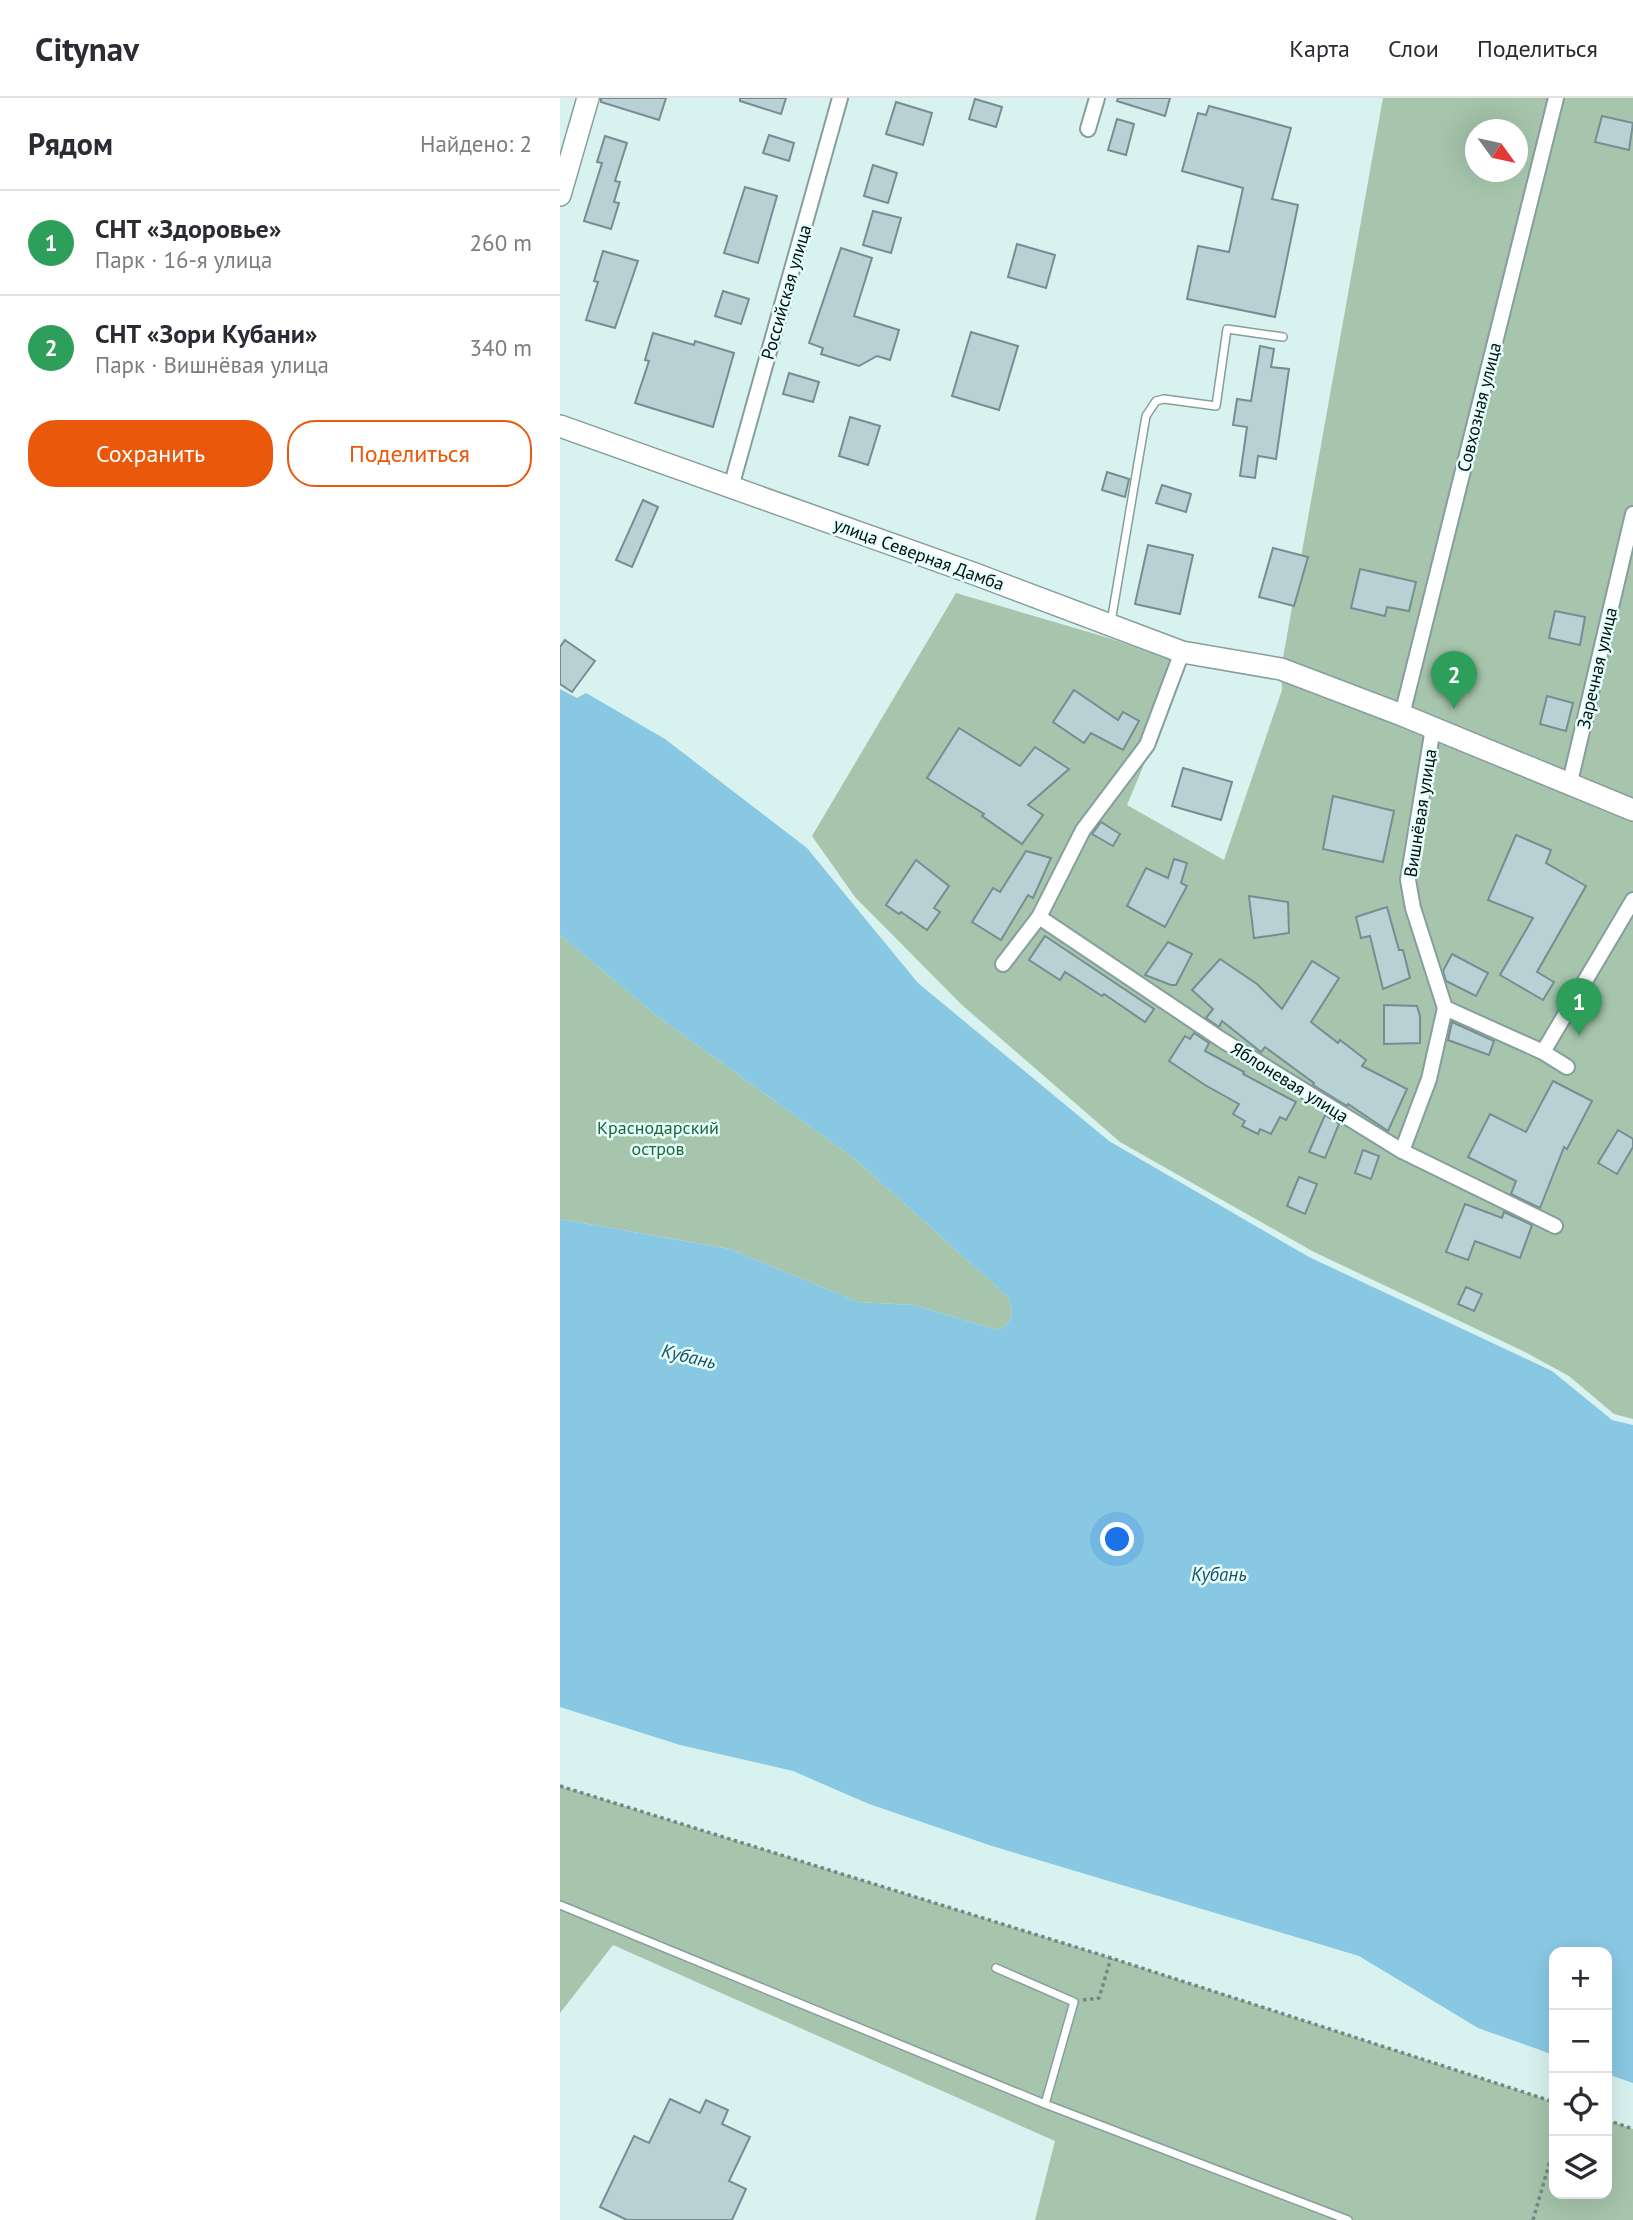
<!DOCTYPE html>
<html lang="ru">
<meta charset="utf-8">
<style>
:root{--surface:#fff;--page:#f2f2f3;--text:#2b2b33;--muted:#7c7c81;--line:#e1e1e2;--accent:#ea580c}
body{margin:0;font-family:"PT Sans",sans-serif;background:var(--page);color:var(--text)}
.controls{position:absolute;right:21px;bottom:21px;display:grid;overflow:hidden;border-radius:14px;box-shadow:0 7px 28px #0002}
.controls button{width:63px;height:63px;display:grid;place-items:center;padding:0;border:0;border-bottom:2px solid var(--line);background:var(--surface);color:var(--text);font:35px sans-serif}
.compass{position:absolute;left:905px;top:21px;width:63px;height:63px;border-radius:50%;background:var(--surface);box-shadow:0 7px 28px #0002;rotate:123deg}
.you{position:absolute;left:558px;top:1442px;width:24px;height:24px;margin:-18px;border:5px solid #fff;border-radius:50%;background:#1a73e8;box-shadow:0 0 0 10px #1a73e833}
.badge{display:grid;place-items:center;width:46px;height:46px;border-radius:50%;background:var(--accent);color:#fff;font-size:23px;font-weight:700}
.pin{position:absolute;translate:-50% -58px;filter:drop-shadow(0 2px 4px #0008)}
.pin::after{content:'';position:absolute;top:37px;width:24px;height:21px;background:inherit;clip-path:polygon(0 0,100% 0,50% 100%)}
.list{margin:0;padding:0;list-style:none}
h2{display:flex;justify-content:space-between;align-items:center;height:91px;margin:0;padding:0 28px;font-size:30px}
h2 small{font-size:23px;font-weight:400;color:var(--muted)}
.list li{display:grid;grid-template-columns:46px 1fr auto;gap:21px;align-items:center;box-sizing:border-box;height:105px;padding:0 28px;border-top:2px solid var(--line)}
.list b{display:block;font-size:26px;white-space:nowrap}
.list p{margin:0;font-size:23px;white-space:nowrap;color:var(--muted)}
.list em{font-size:23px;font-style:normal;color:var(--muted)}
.actions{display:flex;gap:14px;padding:21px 28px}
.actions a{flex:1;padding:16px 0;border:2px solid var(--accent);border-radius:28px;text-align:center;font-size:24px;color:var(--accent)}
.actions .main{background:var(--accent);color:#fff}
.icon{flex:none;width:38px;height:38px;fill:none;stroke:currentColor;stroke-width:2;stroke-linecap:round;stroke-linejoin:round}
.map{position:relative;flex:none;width:1073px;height:2122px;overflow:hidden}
header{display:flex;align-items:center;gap:42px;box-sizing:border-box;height:98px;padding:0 35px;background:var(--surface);border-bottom:2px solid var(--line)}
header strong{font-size:33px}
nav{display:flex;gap:38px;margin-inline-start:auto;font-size:24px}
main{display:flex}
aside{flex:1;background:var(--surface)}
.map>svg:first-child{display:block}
</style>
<header>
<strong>Citynav</strong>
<nav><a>Карта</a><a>Слои</a><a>Поделиться</a></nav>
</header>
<main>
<aside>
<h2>Рядом<small>Найдено: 2</small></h2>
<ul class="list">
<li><span class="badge" style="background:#2e9e5b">1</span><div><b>СНТ «Здоровье»</b><p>Парк · 16-я улица</p></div><em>260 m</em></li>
<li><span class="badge" style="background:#2e9e5b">2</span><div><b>СНТ «Зори Кубани»</b><p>Парк · Вишнёвая улица</p></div><em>340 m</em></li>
</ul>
<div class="actions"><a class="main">Сохранить</a><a>Поделиться</a></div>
</aside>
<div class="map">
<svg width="1073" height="2122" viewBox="0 0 1073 2122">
<rect width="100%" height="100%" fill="#d8f2ef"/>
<g fill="#a6c5ac" fill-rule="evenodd">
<path d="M823,0h250v1321l-19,-5 -45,-38 -46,-25 -209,-99 -194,-110 -158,-137 -107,-108 -43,-61 144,-243 153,45 60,21 15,10 -57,136 97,55 58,-170 -1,-21zM916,32h42v42h-42z"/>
<path d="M0,837l97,81 198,143 153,138c6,15 6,26 -10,33l-85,-25 -55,-3 -128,-53 -170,-30z"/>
<polygon points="0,1688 551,1860 994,2004 994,2096 1047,2096 1047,2022 1073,2031 1073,2122 475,2122 495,2043 53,1847 0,1915"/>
</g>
<path fill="#89c8e3" d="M0,591l17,9 9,-5 79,46 142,109 111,135 191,158 200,116 243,114 60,49 21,5v658l-26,-9v-122h-53v103l-76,-27 -119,-72 -367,-110 -123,-42 -76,-33 -113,-26 -120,-38v-488l170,30 128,53 55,3 85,25c16,-7 16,-18 10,-33l-153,-138 -198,-143 -97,-81z"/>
<g fill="#b8d1d5" stroke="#768e91" stroke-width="2">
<polygon points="41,0 106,0 99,22 41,4"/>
<polygon points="180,0 226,0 221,16 180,3"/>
<polygon points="558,0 610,0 605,18 557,3"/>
<polygon points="415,1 442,9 436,29 409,21"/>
<polygon points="336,4 372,15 363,47 326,36"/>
<polygon points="649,8 731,30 712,101 738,107 715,219 627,201 638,148 669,154 683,90 622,73 638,15 646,17"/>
<polygon points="1042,18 1073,25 1069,52 1035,44"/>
<polygon points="557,21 574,26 566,57 548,52"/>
<polygon points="209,37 234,45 229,63 203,55"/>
<polygon points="45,38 67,45 55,83 60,84 54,104 59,105 51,131 24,123 42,65 37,64"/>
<polygon points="313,67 337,75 328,105 304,98"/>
<polygon points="185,89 217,98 198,165 164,155"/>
<polygon points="313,113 341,120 331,155 303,147"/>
<polygon points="457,146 495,157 486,190 448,179"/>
<polygon points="281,150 312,160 294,218 339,232 330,262 317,258 299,268 261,256 263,250 249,245"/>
<polygon points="43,153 78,163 55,230 26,222 38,184 34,183"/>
<polygon points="163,193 189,201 181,226 155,218"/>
<polygon points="411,234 458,248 439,312 392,298"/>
<polygon points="93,235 134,247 135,243 174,255 153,329 75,305 89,263 85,262"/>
<polygon points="700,248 714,251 711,269 729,271 716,361 698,358 695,380 680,378 687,329 673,327 677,301 691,303"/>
<polygon points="229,275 259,284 253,304 223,296"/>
<polygon points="290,319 320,328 308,367 279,358"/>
<polygon points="547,374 569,381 565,399 542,392"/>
<polygon points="602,387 631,396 626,414 596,405"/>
<polygon points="83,402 98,409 72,469 56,462"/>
<polygon points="588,447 633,457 620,516 575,506"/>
<polygon points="713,450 748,459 734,508 699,499"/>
<polygon points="800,471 856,484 849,513 827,509 825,518 791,510"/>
<polygon points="995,513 1025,519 1020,547 989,540"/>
<polygon points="5,542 35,563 12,594 0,586 0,549"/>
<polygon points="514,592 558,622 563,614 579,623 563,652 531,635 524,645 493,624"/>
<polygon points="987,598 1013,605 1006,633 980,626"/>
<polygon points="399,630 460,668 475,649 509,671 468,707 483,717 462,746 422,718 424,716 367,680"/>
<polygon points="623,670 672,684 661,722 612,708"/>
<polygon points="773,698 834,713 823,764 763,751"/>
<polygon points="541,724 560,736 553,748 532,736"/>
<polygon points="956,737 991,752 986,765 1026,788 977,874 994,884 983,902 940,877 973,820 928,802"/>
<polygon points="466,753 491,760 473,800 468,797 441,842 412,824 433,790 440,794"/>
<polygon points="614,761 627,765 621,785 627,788 605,829 567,808 586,770 608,780"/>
<polygon points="356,762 389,788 374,810 380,814 367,832 341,814 339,816 326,807"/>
<polygon points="689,798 728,804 729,835 694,840"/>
<polygon points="827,809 839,852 843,852 850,880 823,891 810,838 801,840 796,819"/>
<polygon points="485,838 594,911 585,924 544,896 542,898 505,874 500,882 469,862"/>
<polygon points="608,844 632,856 616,887 611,887 585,877"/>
<polygon points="892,856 928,875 916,898 886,883 883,873"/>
<polygon points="660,861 697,886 722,911 752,863 779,880 751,924 778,945 780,942 806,962 802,968 847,991 828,1033 788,1006 787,1008 753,987 754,985 705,949 701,954 662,923 659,929 646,920 653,911 632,892"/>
<polygon points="824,907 857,908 860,918 860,945 824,946"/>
<polygon points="892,924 934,943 929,957 888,942"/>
<polygon points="634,935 649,945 645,953 684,974 683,976 736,1004 726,1022 720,1019 711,1036 700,1031 698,1036 682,1028 685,1023 673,1016 679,1006 645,987 609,963 625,938 630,941"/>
<polygon points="993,983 1032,1003 1007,1051 1004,1049 980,1110 951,1096 956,1083 908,1059 930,1016 966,1034"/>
<polygon points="765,1017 779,1026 765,1060 749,1054"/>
<polygon points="1058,1032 1073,1041 1073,1049 1057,1076 1038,1065"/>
<polygon points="803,1052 819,1058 811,1081 795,1075"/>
<polygon points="739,1079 757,1086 745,1116 727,1108"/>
<polygon points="905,1106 942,1120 944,1114 972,1127 960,1160 915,1143 908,1162 886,1154"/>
<polygon points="906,1189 922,1196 914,1213 898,1206"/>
<polygon points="110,2001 140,2015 146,2002 168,2012 162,2026 190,2039 169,2083 186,2091 172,2122 67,2122 40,2109 74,2038 89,2045"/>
</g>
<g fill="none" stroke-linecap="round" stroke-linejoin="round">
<defs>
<g id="lane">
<polyline points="551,524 586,318 596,303 604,301 656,308 667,231 723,239"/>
<polyline points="0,1807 485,2006 788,2122"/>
<polyline points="436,1870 514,1904 485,2006"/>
</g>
<g id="street">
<polyline points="528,31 537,0"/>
<polyline points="171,389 280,0"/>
<polyline points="842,617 996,0"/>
<polyline points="873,630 848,782 853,810 885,910 983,954 1007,969"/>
<polyline points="1010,684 1073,416"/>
<polyline points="479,819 662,942 842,1053 995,1128"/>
<polyline points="443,866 479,819 523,732 587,647 622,554"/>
<polyline points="983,954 1073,802"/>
<polyline points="842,1053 869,981 885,910"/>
</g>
<g id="secondary">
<polyline points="0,97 28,0"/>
<polyline points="0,328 415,476 622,554 721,571 842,617 1073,712"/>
</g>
</defs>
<use href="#lane" stroke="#869e9c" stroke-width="10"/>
<use href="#street" stroke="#869e9c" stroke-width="18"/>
<use href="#secondary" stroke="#869e9c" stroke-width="24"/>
<g stroke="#758785" stroke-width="3.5" stroke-dasharray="3.5 3.5" stroke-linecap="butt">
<polyline points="0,1688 551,1860 994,2004"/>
<polyline points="523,1902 539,1900 551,1860"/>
<polyline points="1047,2022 1073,2031"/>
<polyline points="973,2122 994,2049"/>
</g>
<use href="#lane" stroke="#fff" stroke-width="7"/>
<use href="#street" stroke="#fff" stroke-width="14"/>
<use href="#secondary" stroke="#fff" stroke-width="21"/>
</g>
<g text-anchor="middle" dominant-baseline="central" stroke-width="5" stroke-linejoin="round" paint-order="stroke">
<g font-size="18" fill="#050d0d" stroke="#e5fffc">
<text transform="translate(226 194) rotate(-74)">Российская улица</text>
<text transform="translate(919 309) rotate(-76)">Совхозная улица</text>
<text transform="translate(359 456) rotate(20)">улица Северная Дамба</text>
<text transform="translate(1037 570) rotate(-77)">Заречная улица</text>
<text transform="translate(860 715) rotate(-81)">Вишнёвая улица</text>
<text transform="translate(730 984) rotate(32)">Яблоневая улица</text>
</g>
<g font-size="18" fill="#1d6636" stroke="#e5fffc">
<text x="98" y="1029">Краснодарский<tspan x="98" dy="21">остров</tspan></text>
</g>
<g font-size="19" font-style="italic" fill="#1d5064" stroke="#e5fffc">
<text transform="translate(129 1258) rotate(13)">Кубань</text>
<text x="659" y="1476">Кубань</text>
</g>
</g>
</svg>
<div class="controls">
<button>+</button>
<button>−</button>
<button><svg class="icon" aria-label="locate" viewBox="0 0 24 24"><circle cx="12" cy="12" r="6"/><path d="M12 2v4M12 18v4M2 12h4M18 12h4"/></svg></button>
<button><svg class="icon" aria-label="layers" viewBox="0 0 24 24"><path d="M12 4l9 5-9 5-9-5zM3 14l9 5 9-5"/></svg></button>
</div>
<svg class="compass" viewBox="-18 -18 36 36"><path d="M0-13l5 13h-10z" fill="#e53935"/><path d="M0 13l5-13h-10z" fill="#7c7c81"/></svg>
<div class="you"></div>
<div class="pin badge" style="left:1019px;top:938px;background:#2e9e5b">1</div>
<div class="pin badge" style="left:894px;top:611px;background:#2e9e5b">2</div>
</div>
</main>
